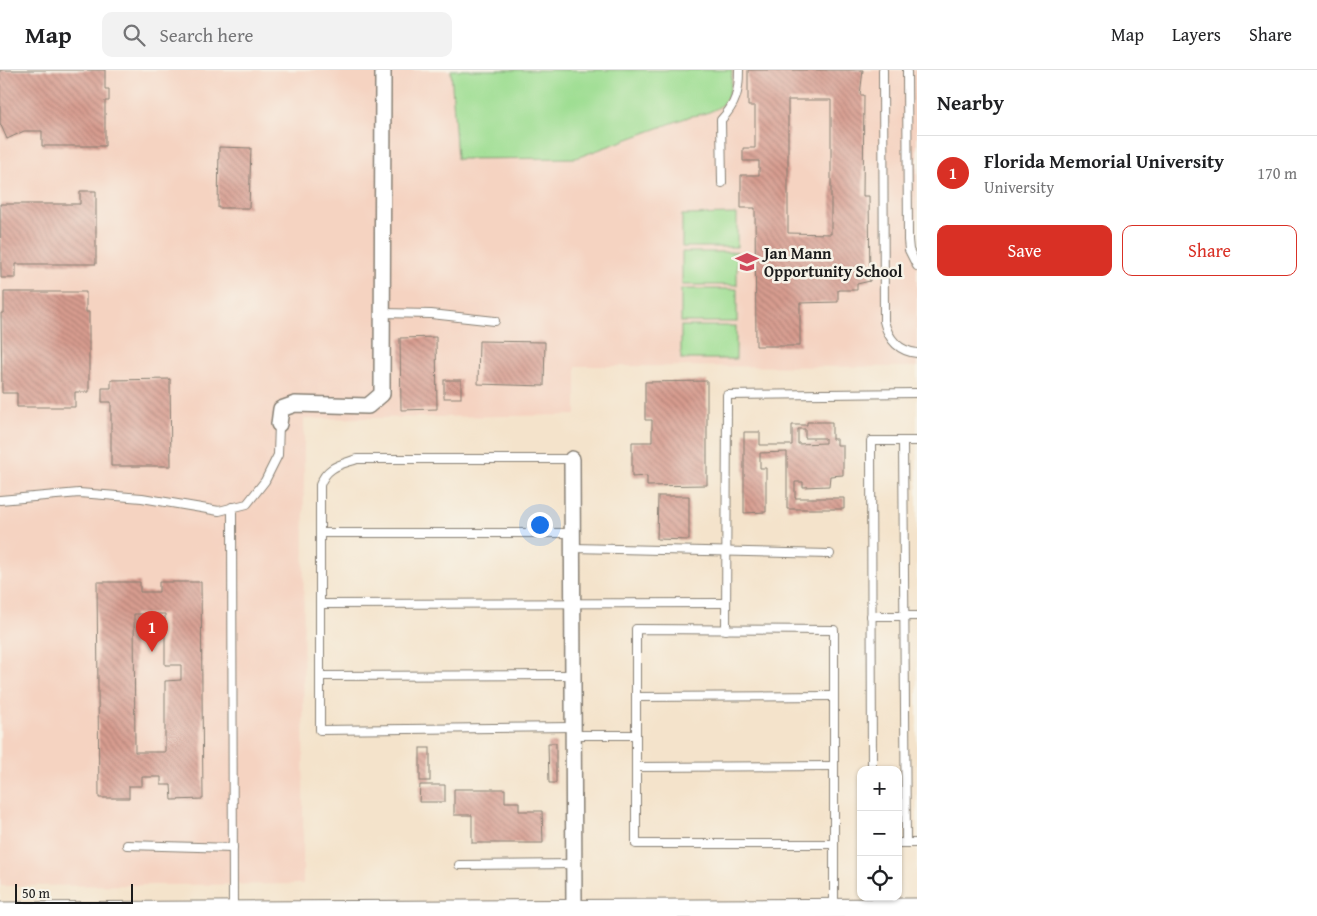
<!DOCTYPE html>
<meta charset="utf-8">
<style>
:root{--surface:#fff;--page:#f2f2f2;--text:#202124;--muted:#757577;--line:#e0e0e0;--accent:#d93025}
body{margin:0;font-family:"Gentium Book Plus",serif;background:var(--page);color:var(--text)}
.controls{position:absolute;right:15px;bottom:15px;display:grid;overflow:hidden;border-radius:10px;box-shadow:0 1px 4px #0004}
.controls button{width:45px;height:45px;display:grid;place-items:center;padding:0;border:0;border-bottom:1px solid var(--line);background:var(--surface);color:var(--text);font:25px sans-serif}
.scale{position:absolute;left:15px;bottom:12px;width:118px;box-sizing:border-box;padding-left:5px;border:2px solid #1c1c1c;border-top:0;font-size:14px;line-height:18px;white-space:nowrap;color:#1c1c1c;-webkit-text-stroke:4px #f7f3e8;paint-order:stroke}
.you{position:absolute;left:539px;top:454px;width:18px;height:18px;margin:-12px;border:4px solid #fff;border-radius:50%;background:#1a73e8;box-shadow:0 0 0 8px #1a73e833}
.badge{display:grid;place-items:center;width:32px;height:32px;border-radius:50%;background:var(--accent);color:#fff;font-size:16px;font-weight:700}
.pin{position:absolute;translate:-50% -41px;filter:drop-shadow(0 1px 2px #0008)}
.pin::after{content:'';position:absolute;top:26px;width:18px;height:15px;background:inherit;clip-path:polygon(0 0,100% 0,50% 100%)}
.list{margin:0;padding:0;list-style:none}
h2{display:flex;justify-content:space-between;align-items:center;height:65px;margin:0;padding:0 20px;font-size:21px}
h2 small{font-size:16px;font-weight:400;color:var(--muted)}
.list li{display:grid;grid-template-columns:32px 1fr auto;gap:15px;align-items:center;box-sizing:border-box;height:75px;padding:0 20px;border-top:1px solid var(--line)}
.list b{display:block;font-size:19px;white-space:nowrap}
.list p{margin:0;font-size:16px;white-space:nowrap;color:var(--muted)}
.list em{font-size:16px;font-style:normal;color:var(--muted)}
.actions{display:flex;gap:10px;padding:15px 20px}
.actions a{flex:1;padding:11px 0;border:1px solid var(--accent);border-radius:10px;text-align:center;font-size:18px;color:var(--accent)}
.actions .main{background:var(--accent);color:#fff}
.icon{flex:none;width:28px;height:28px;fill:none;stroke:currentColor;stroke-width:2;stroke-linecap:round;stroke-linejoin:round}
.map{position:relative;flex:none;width:917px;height:846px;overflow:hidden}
header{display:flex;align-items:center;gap:30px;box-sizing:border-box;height:70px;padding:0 25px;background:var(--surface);border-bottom:1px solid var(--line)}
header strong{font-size:24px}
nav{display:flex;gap:28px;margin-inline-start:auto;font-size:18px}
.search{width:350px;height:45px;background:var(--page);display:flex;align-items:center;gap:12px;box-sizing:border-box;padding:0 18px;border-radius:10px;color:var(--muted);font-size:19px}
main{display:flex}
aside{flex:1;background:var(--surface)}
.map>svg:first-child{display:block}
</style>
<header>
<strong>Map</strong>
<div class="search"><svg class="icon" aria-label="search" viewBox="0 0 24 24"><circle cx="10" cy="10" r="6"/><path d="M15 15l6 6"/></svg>Search here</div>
<nav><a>Map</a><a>Layers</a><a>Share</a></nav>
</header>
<main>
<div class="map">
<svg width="917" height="846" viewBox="0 0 917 846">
<defs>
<pattern id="building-back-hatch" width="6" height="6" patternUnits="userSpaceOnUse" patternTransform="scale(1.25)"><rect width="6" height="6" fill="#d79c8f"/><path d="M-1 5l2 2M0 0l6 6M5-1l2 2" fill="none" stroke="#ae7e74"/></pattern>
</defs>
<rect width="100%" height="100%" fill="#f7f3e8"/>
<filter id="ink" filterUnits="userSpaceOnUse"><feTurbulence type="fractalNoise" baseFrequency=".02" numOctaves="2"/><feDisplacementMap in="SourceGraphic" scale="10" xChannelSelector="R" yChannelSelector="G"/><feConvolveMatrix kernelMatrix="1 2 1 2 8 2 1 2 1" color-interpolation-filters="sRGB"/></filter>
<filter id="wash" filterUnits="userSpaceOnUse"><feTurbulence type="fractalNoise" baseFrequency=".0096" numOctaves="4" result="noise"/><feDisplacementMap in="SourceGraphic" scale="20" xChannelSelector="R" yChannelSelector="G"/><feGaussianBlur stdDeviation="1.12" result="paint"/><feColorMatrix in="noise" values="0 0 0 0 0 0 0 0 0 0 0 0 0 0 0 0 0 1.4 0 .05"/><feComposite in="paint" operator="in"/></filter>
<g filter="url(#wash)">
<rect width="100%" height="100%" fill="#f4e3cb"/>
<polygon fill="#f5d3c1" points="0,0 917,0 917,297 576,296 576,345 304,349 303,814 0,816"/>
<g fill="#9fde93" stroke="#5e7d58">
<path d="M451,0h281c0,32 -11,42 -41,46l-115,42 -119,1z"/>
<polygon points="737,144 737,177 682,177 682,145"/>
<rect x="682" y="182" width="55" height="33"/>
<rect x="681" y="219" width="56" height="33"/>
<rect x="681" y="256" width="55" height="33"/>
</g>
<g id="blocks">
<g fill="url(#building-back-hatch)" fill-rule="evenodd">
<polygon points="0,0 105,0 105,19 109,19 109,31 105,31 105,76 42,76 42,61 24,61 7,69 0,53"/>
<path d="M748,0h115l-3,25h4l-1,101h6l1,85 -13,3v6h-19v12l-38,1v43h-44l-1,-138h-14v-33h18v-14h-16v-13h12v-42h-7zM788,30h43v134l-43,-1z"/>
<polygon points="219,77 251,78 249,138 218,138"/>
<polygon points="80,121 96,121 96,194 16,194 16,208 1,208 0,134 80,134"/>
<polygon points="4,222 86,222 86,242 89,242 89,322 75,322 75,337 17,337 17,323 2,323 1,243 4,243"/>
<polygon points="436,267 437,339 401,340 400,268"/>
<polygon points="479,271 545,272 544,316 478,314"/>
<polygon points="170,309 171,396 111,396 111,332 102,332 102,318 111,318 111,310"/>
<rect x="444" y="310" width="17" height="18"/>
<polygon points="707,311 707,415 647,416 647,406 632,407 632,372 652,372 652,350 645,350 645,312"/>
<path d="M807,352h25v17h5v6h6v30l-13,1 -1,10 -26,1v-5h-8v16h49v11h-57v-57l-27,1v15h6v44l-22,1v-81h16v13h32v-20h15zM798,359h7v9h20v5l-27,1z"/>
<polygon points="658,426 689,426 689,470 657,469"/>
<path d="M97,512h43v10h19v-10h42l2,217 -31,1 -1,-15h-10v-8h-19v9h-13v12h-30zM134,544h31v51h16v15l-16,1v71h-30z"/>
<polygon points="548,673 556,673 556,713 549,713"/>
<rect x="420" y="678" width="10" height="33"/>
<polygon points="420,715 445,715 445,732 419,732"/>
<polygon points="454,719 505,719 505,732 519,732 519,741 542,741 543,773 472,773 472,745 454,745"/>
</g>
</g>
</g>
<g filter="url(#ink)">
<use href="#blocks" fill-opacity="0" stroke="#888074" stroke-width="1"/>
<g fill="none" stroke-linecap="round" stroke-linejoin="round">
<defs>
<g id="service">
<path d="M883,0l1,251c4,17 14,30 33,32"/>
<polyline points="907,0 908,170 909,180 917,196"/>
<path d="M722,113l-1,-63c15,-16 18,-28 18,-50"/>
<polyline points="382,243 431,244 495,251"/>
<polyline points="903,371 906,773"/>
<path d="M572,389h-215c-17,6 -30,7 -37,26v245l254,-3"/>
<polyline points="0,430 79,423 142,428 219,441 247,434 265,411 278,385 279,354"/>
<polyline points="232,437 233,841"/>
<polyline points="320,463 573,463"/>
<polyline points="573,478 830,484"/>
<polyline points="320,534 726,533"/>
<polyline points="871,546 917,546"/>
<polyline points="726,560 727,325 917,323"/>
<polyline points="320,606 574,605"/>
<polyline points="636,627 834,626"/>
<polyline points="574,665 636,665"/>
<polyline points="636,697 834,696"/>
<polyline points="872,700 871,371 917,371"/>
<polyline points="898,773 917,773"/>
<polyline points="834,774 636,774 636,559 834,560 834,837"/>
<polyline points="127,775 233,778"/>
<polyline points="459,795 575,794"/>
</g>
<g id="minor">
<polyline points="279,354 281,339 295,334 368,336 382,324 383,0"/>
<polyline points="572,389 574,839 577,846"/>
</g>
<polyline id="tertiary" points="0,842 917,838"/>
</defs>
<use href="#service" stroke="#888074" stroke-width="10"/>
<use href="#minor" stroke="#888074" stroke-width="18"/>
<use href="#tertiary" stroke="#888074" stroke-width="21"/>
<use href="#service" stroke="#fff" stroke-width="8"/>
<use href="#minor" stroke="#fff" stroke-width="15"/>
<use href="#tertiary" stroke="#fff" stroke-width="19"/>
</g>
</g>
<defs>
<symbol id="school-bare" viewBox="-9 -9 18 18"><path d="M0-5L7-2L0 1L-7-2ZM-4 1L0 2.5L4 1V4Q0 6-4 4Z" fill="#d1495b" stroke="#f7f3e8" stroke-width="2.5" paint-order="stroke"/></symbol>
</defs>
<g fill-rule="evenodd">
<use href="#school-bare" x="731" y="176" width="32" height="32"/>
</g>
<g text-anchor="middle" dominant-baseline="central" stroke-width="5" stroke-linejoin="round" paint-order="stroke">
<g font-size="16" font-weight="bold" fill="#1c1c1c" stroke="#f7f3e8" text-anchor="start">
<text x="764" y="183">Jan Mann<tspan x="764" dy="18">Opportunity School</tspan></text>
</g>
</g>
</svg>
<div class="controls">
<button>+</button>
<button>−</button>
<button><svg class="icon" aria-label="locate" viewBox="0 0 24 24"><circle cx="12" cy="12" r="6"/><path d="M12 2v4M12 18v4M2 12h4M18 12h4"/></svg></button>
</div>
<div class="scale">50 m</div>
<div class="you"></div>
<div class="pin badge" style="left:152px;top:582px">1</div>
</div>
<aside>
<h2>Nearby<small></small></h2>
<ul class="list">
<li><span class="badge">1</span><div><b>Florida Memorial University</b><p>University</p></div><em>170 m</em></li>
</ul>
<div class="actions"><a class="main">Save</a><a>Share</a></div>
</aside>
</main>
